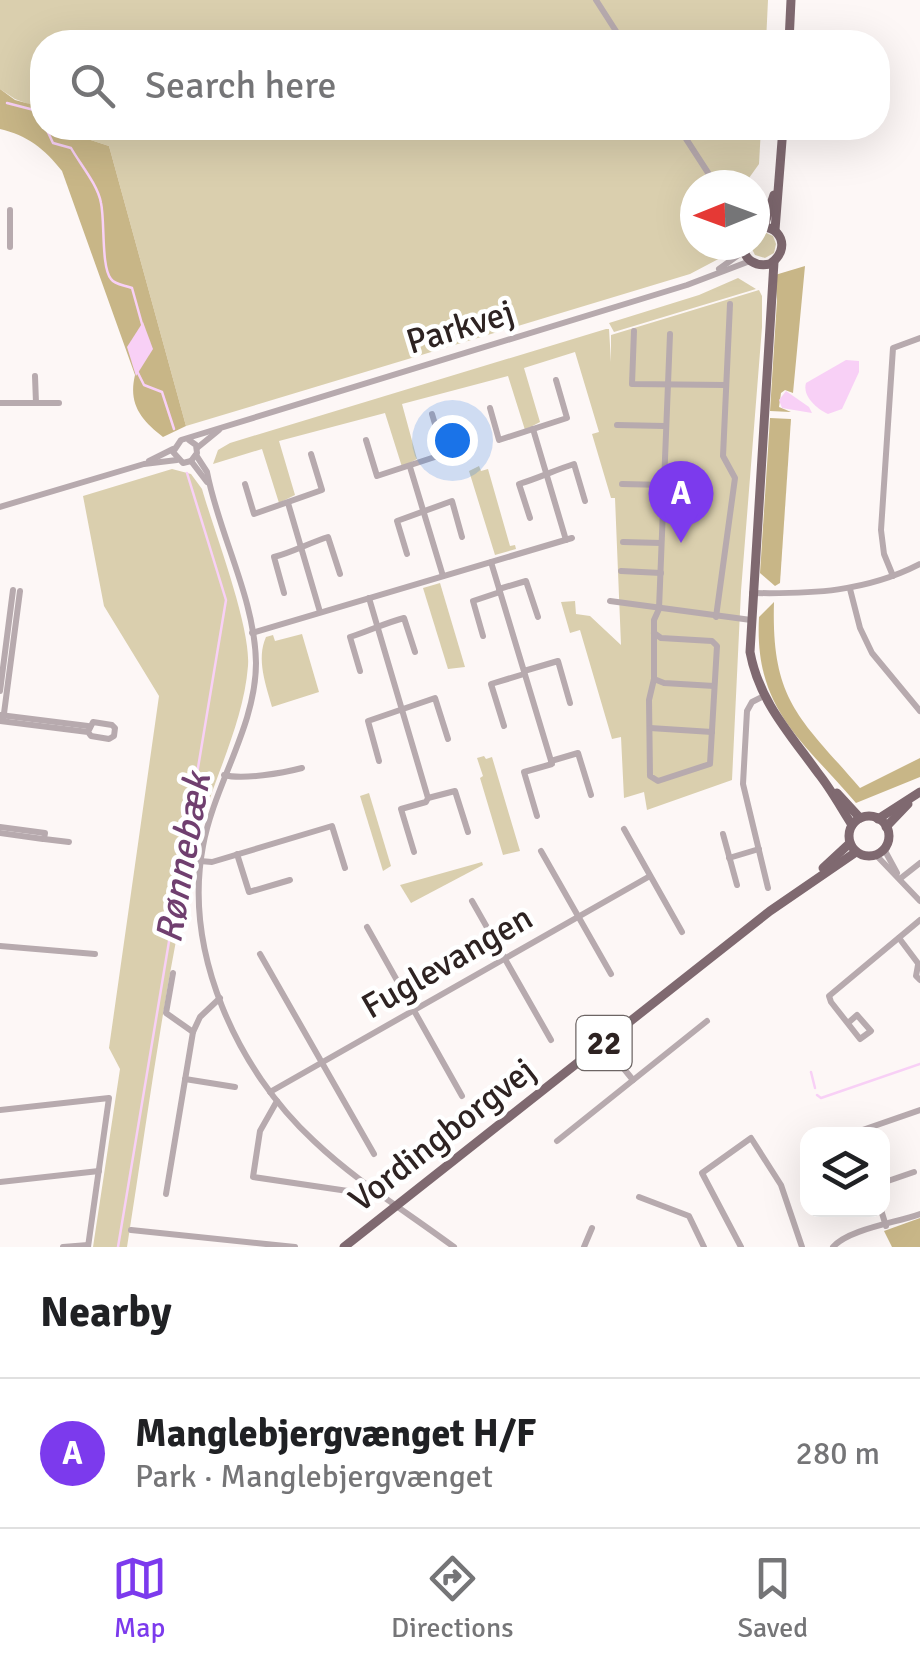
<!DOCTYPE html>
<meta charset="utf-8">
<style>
:root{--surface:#fff;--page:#f6f6f6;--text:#202124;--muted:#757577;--line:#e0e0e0;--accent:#7c3aed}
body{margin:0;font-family:Signika,sans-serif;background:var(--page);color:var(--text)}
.controls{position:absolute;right:30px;bottom:30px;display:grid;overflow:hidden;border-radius:20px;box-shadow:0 10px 40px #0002}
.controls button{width:90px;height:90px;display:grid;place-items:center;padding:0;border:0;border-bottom:2px solid var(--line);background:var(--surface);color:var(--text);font:50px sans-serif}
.compass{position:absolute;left:680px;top:170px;width:90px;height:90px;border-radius:50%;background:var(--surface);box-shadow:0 10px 40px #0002;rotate:269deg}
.you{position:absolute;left:452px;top:440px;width:35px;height:35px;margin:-25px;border:8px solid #fff;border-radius:50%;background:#1a73e8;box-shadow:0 0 0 15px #1a73e833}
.badge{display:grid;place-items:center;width:65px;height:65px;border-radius:50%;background:var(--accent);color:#fff;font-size:32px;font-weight:700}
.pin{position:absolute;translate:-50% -82px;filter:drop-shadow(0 2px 5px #0008)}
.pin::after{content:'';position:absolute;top:52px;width:35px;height:30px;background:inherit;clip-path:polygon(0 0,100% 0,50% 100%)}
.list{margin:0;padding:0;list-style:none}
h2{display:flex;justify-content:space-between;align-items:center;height:130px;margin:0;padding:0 40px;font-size:42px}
h2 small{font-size:32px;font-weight:400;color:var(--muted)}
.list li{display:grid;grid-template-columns:65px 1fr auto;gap:30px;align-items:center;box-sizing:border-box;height:150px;padding:0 40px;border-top:2px solid var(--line)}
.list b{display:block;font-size:38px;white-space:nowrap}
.list p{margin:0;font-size:32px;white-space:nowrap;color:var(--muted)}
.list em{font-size:32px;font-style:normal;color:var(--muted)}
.icon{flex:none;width:55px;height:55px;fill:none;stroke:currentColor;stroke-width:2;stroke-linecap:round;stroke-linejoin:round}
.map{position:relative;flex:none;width:920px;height:1247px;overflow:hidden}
.search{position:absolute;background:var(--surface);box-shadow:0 10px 40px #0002;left:30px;right:30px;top:30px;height:110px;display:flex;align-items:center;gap:25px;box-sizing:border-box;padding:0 35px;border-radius:40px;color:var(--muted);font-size:38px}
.sheet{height:280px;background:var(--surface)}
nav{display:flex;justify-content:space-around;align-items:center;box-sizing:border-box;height:140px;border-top:2px solid var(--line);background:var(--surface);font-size:28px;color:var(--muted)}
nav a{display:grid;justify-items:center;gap:5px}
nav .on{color:var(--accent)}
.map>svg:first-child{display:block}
</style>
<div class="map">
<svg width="920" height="1247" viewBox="0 0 920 1247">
<rect width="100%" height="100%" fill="#fdf7f6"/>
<g fill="#dacfae">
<polygon points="0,0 768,0 766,42 42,42 42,109 15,99 0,89"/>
<polygon points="54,128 761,128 759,164 744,185 695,185 695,245 724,245 726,255 690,274 186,426 109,146"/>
<polygon points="764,232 773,236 776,244 774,253 765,258 755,255 750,245 755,245 755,235"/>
<polygon points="738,278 756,289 614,332 609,323 699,295"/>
<polygon points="759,290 762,296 762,327 741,591 732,780 647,810 644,792 624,798 621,737 612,739 580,630 570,633 561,602 575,601 576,614 590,616 621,645 615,498 611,498 592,434 599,432 575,352 524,368 540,422 525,430 508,376 402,404 417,459 402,467 385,413 279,441 295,495 279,503 262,449 213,464 218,450 230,443 606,329 609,329 611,362 611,335"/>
<polygon points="479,466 481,471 488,469 510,546 515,545 516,549 495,555 469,471"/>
<path d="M172,469l19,5 11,15c12,42 49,137 46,177 -5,63 -40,122 -53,183 -30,131 -47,265 -68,398h-34l27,-178 -11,-21 50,-352 -55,-90 -21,-110z"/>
<polygon points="440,583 465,667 448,669 423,588"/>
<path d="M302,634l17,58 -47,15c-6,-22 -16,-48 -6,-70l7,-2 2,6z"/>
<polygon points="484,756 486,759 492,757 520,851 503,855 480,778 483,776 477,758"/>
<polygon points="369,793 391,866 383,871 360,796"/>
<polygon points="482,862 483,865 411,903 400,885"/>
</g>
<g fill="#c8b687">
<path d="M0,89l15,11 26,7 1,21h12l55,18 77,280 -23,11c-22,-17 -35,-33 -28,-62l-73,-204c-17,-22 -35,-36 -62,-42z"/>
<polygon points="805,266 793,393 785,390 781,393 779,407 791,412 770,411 777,300 775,275"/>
<polygon points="770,418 791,419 780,583 775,586 760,573"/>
<path d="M774,602c-3,99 26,116 86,186l60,-30v19l-64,26c-55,-64 -102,-95 -97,-186z"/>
<polygon points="920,1218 920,1247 892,1247 884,1231"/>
</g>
<g fill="#f8d0f6">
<polygon points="143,322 153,349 136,376 127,347"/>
<path d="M846,360l13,1v11l-17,37 -14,5c-11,-5 -26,-18 -22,-31z"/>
<polygon points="786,391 809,407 812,413 782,408 779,400"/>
</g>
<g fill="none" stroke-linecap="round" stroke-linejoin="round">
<g stroke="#f8d0f6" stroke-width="2.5">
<polyline points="7,103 34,110 42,120"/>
<path d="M46,128l7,15 18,5c9,16 27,37 30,55 4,18 0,64 10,76 4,6 14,6 21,9l10,36"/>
<polyline points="137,371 144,385 162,392 174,429"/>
<polyline points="811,1072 815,1088"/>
<polyline points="817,1095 821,1098 920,1064"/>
<polyline points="118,1247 226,600 187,473"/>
</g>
<g stroke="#b7aaae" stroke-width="6">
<polyline points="596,0 623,42"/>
<polyline points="679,128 716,185"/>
<polyline points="10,247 10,210"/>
<polyline points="719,269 744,251"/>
<polyline points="634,331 632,384 725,385"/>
<polyline points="35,376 36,403"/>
<polyline points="0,403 59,403"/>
<polyline points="490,408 499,440 567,418 556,380"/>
<polyline points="617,425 664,426"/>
<polyline points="533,429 566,540"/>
<polyline points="189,440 196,445 197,453 191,461 183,463 173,452 181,440 687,285 750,261"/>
<polyline points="366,440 377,476 444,454 432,414"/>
<polyline points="197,448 219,430"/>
<path d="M196,455l11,17c12,63 48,126 49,191 0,63 -42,122 -53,183 -20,106 34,224 111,295 42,40 93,71 140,106"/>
<polyline points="149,461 173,449"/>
<polyline points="191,461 207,482"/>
<polyline points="410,467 443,576"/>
<polyline points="245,484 254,514 322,490 311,454"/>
<polyline points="622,484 666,485"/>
<polyline points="288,503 320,612"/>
<polyline points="0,507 144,464 177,460"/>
<path d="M530,518l-11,-34c20,-6 36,-14 55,-20l11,37"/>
<polyline points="623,542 661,543"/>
<polyline points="407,554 397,521 452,501 462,537"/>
<polyline points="491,562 552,764 524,772 537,816"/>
<polyline points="621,571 661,573"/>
<polyline points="893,576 884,554 881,530 893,348 920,338"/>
<polyline points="499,589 526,581 538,617"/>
<polyline points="850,589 860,628 872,653 920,711"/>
<path d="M284,593l-10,-36c19,-5 35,-14 54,-20l12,37"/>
<path d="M752,593c60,1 114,-1 168,-29"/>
<polyline points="369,598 428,798 426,802 401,809 414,852"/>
<polyline points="610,601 751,620"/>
<polyline points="716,617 735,478 723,456 730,304"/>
<polyline points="252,633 572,538"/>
<polyline points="654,633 661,638 712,641 717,646 710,764 658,781 650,776 649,700 654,679 654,620 659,609 670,334"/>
<polyline points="483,636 473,601 500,592"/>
<path d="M360,671l-10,-34c19,-6 35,-14 54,-19l11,34"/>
<polyline points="524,671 558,661 570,703"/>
<polyline points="654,679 664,683 714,686"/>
<polyline points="0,691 13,590"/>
<polyline points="764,696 752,702 747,711 743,784 768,888"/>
<polyline points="0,715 88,726"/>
<polyline points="0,721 88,732 91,736 109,739 114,736 115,728 112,725 93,722 88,732"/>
<polyline points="3,721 20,591"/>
<polyline points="504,726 491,684 524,674"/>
<polyline points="650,728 712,732"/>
<polyline points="379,761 368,721 435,698 448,739"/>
<polyline points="551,761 578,753 591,795"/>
<path d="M224,775c19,5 59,-2 78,-7"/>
<polyline points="428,798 455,791 468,832"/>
<polyline points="0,827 45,833 44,839 69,842"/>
<polyline points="624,829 682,932"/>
<polyline points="0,833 43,839"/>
<polyline points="723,834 737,885"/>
<polyline points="884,849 897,873"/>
<polyline points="541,851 611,974"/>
<polyline points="237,854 249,892 290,880"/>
<polyline points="876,855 920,901"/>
<polyline points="729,858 759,849"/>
<polyline points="200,861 212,862 332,826 345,868"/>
<polyline points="901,878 920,863"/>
<polyline points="472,901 551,1040"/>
<polyline points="367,927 462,1096"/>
<polyline points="899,938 920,966"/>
<polyline points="0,946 95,954"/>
<polyline points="260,954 374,1154"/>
<polyline points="918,965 916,976 920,980"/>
<polyline points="173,973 166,1013 193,1032"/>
<polyline points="848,1023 857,1015 871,1031 860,1039 831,1002 829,996 920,920"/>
<polyline points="603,1043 633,1080"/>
<polyline points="185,1079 235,1087"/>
<polyline points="270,1092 650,876"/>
<polyline points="277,1101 260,1131 253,1177 348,1191"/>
<polyline points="0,1110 109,1098 88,1247"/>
<polyline points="851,1134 920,1110"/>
<polyline points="557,1141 707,1021"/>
<polyline points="0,1182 99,1171"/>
<polyline points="882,1183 914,1172"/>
<polyline points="166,1194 193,1032 200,1017 220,998"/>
<polyline points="639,1197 689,1216 704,1247"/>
<polyline points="881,1210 886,1226"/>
<polyline points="131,1230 295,1247"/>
<polyline points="63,1247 88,1245"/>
<polyline points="584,1247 592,1228"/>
<polyline points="741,1247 702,1173 751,1138 781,1185 802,1247"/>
<path d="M833,1247c16,-18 62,-24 87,-33"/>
</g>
<g stroke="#7f6970" stroke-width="9">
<polyline points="789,42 791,0"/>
<polyline points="764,226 774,195"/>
<polyline points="775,230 783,128"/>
<path d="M743,245c1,15 12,22 27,19 22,-15 11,-41 -15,-37"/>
<path d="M774,262l-24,390c9,49 40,82 68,121 13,16 23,35 34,52"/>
<polyline points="837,793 860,818"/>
<circle cx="869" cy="836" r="20"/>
<polyline points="878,819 920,792"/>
<polyline points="886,827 908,804"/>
<polyline points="823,868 850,843"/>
<polyline points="344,1247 770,911 856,852"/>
</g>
</g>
<g text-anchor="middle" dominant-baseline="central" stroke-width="9" stroke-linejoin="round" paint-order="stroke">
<rect fill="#fff" stroke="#6d6564" stroke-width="2.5" x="576.5" y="1016" width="55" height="54" rx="8"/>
<g font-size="32" font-weight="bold" fill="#2e2322">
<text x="604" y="1043">22</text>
</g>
<g font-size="35" fill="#2e2322" stroke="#fff">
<text transform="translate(460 327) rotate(-17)">Parkvej</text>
<text transform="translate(447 962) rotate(-30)">Fuglevangen</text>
<text transform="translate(442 1135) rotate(-38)">Vordingborgvej</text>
</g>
<g font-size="38" font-style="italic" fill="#703f6f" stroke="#fff">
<text transform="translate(183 858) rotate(-80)">Rønnebæk</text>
</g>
</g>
</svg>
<div class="controls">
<button><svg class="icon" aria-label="layers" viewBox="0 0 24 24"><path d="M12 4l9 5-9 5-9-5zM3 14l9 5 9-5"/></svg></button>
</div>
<svg class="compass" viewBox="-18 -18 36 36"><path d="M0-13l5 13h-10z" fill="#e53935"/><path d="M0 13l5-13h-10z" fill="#757577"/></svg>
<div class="you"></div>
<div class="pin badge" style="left:681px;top:543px">A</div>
<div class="search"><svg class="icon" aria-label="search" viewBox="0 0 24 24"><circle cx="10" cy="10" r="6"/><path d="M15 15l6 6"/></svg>Search here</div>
</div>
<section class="sheet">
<h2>Nearby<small></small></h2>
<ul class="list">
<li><span class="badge">A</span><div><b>Manglebjergvænget H/F</b><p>Park · Manglebjergvænget</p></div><em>280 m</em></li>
</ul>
</section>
<nav>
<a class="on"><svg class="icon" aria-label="map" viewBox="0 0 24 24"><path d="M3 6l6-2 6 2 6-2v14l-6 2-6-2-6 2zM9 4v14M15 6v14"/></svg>Map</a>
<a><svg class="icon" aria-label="directions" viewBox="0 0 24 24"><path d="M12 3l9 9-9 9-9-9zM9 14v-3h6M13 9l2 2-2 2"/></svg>Directions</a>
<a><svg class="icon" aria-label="saved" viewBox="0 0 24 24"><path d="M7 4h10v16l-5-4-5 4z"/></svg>Saved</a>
</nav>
